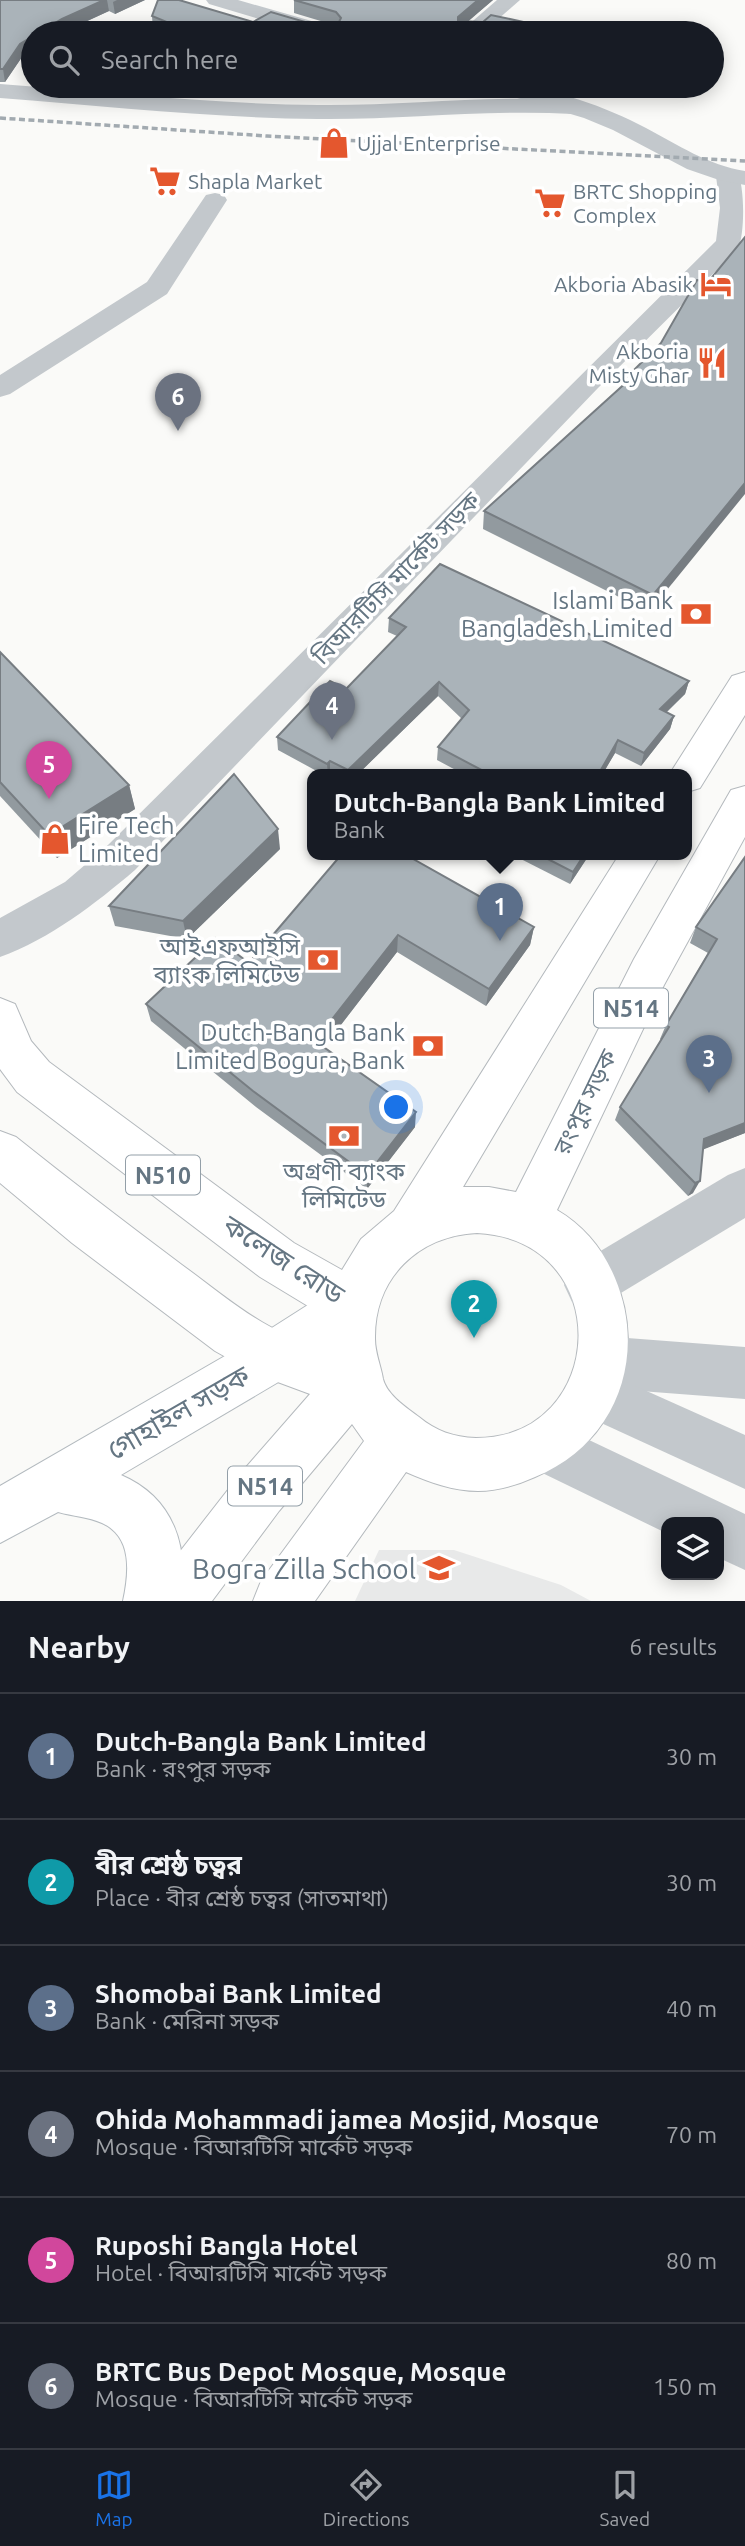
<!DOCTYPE html>
<meta charset="utf-8">
<style>
:root{--surface:#171b24;--page:#20242c;--text:#f1f3f6;--muted:#9ea1a6;--line:#363941;--accent:#1a73e8}
body{margin:0;font-family:Ubuntu,"Noto Sans Bengali",sans-serif;background:var(--page);color:var(--text)}
.controls{position:absolute;right:21px;bottom:21px;display:grid;overflow:hidden;border-radius:14px;box-shadow:0 4px 18px #0003}
.controls button{width:63px;height:63px;display:grid;place-items:center;padding:0;border:0;border-bottom:2px solid var(--line);background:var(--surface);color:var(--text);font:35px sans-serif}
.you{position:absolute;left:397px;top:1108px;width:24px;height:24px;margin:-18px;border:5px solid #fff;border-radius:50%;background:#1a73e8;box-shadow:0 0 0 10px #1a73e833}
.badge{display:grid;place-items:center;width:46px;height:46px;border-radius:50%;background:var(--accent);color:#fff;font-size:23px;font-weight:700}
.pin{position:absolute;translate:-50% -58px;filter:drop-shadow(0 2px 4px #0008)}
.pin::after{content:'';position:absolute;top:37px;width:24px;height:21px;background:inherit;clip-path:polygon(0 0,100% 0,50% 100%)}
.popup{position:absolute;left:307px;top:769px;width:385px;height:91px;box-sizing:border-box;display:grid;place-content:center;border-radius:14px;background:var(--surface);filter:drop-shadow(0 2px 5px #0005);font-size:23px;white-space:nowrap;color:var(--muted)}
.popup b{font-size:26px;color:var(--text)}
.popup::after{content:'';position:absolute;left:50%;top:100%;margin-left:-14px;border:14px solid transparent;border-top-color:var(--surface)}
.list{margin:0;padding:0;list-style:none}
h2{display:flex;justify-content:space-between;align-items:center;height:91px;margin:0;padding:0 28px;font-size:30px}
h2 small{font-size:23px;font-weight:400;color:var(--muted)}
.list li{display:grid;grid-template-columns:46px 1fr auto;gap:21px;align-items:center;box-sizing:border-box;height:126px;padding:0 28px;border-top:2px solid var(--line)}
.list b{display:block;font-size:26px;white-space:nowrap}
.list p{margin:0;font-size:23px;white-space:nowrap;color:var(--muted)}
.list em{font-size:23px;font-style:normal;color:var(--muted)}
.icon{flex:none;width:38px;height:38px;fill:none;stroke:currentColor;stroke-width:2;stroke-linecap:round;stroke-linejoin:round}
.map{position:relative;flex:none;width:745px;height:1601px;overflow:hidden}
.search{position:absolute;background:var(--surface);box-shadow:0 4px 18px #0003;left:21px;right:21px;top:21px;height:77px;display:flex;align-items:center;gap:18px;box-sizing:border-box;padding:0 24px;border-radius:38px;color:var(--muted);font-size:26px}
.sheet{height:847px;background:var(--surface)}
nav{display:flex;justify-content:space-around;align-items:center;box-sizing:border-box;height:98px;border-top:2px solid var(--line);background:var(--surface);font-size:19px;color:var(--muted)}
nav a{display:grid;justify-items:center;gap:4px}
nav .on{color:var(--accent)}
.map>svg:first-child{display:block}
</style>
<div class="map">
<svg width="745" height="1601" viewBox="0 0 745 1601">
<rect width="100%" height="100%" fill="#fafaf8"/>
<polygon fill="#e8e9e9" points="379,1550 454,1550 561,1585 591,1601 355,1601"/>
<g fill="none" stroke-linecap="round" stroke-linejoin="round">
<defs>
<path id="secondary" d="M354,1280l18,7 7,18 -7,18 -80,51 -171,101c52,22 70,73 58,126h-56c6,-28 10,-64 -21,-78 -13,-6 -30,-7 -44,-11l-58,31v-57l256,-148 80,-51z"/>
<g id="trunk">
<polygon points="745,672 745,715 700,788 687,792 687,775 669,775 732,676"/>
<path d="M745,786v51l-81,148 -107,225c27,16 46,39 58,68 33,79 1,166 -80,199 -18,8 -37,14 -57,14 -25,0 -49,-9 -72,-19l-91,129h-62l8,-20 103,-140 -12,-17 -73,87 -67,90h-63l8,-20 84,-108 69,-79 -54,-20 -41,-23 -143,-108 -72,-60v-52l16,6c55,44 110,86 166,128 43,31 88,73 143,81l1,-29 -66,-40 -243,-185 -17,-23v-71l15,6 16,37 18,21 245,181 48,27 19,-31 33,-28 225,-356h41l-197,332h26l27,5 118,-233 97,-169zM477,1233c140,7 131,205 -1,205 -23,-1 -40,-7 -57,-21 -12,-9 -32,-22 -36,-38 -2,-13 -8,-26 -8,-40 -1,-61 43,-103 102,-106z"/>
</g>
</defs>
<use href="#secondary" stroke="#b3babf" stroke-width="2"/>
<use href="#trunk" stroke="#b4b9bd" stroke-width="2"/>
<g fill="#c3c8cc" fill-rule="evenodd">
<polygon points="497,0 520,0 482,33 459,33"/>
<path d="M0,84c106,8 212,20 318,21 85,1 170,-10 255,-5l8,2 3,5 -3,5 -8,2c-85,-5 -170,6 -255,5 -106,-1 -212,-13 -318,-21z"/>
<path d="M728,169l9,2c8,15 8,63 1,78l-140,139 -463,482c-40,34 -85,69 -135,87v-39l65,-36 42,-36 609,-605 4,-33 -4,-32 3,-5z"/>
<polygon points="215,193 224,195 227,200 167,294 10,394 0,397 0,375 147,282 206,195"/>
<polygon points="745,1168 745,1218 606,1302 589,1310 572,1302 564,1285 572,1268 728,1175"/>
<polygon points="601,1336 745,1347 745,1399 601,1388 583,1380 575,1362 583,1344"/>
</g>
<g fill="#c3c8cc" fill-rule="evenodd">
<polygon points="206,0 238,0 336,28 339,33 306,33 209,4"/>
<path d="M491,86c52,-2 109,18 155,42 32,17 62,37 99,43v14l-26,-5 -32,-11 -74,-39 -29,-12 -90,-27z"/>
<polygon points="593,1367 745,1435 745,1489 575,1411 567,1393 575,1375"/>
<polygon points="549,1421 745,1514 745,1570 719,1558 719,1522 666,1522 666,1533 530,1467 522,1448 530,1429"/>
</g>
<use href="#secondary" fill="#fff" fill-rule="evenodd"/>
<use href="#trunk" fill="#fff" fill-rule="evenodd"/>
<polyline stroke="#a2aab0" stroke-width="3.5" stroke-dasharray="6 3.5" stroke-linecap="butt" points="0,118 267,136 745,161"/>
</g>
<g fill="#929a9f">
<polygon points="0,0 145,0 115,14 109,11 61,33 33,33 33,50 22,57 5,82 0,82"/>
<polygon points="294,0 493,0 468,21 533,24 533,33 162,33 153,30 152,16 253,22 324,22 294,13"/>
<polygon points="351,86 504,86 503,96 463,98 364,90"/>
<polygon points="745,237 649,612 483,529 484,511 625,384 626,378 661,343"/>
<polygon points="389,618 689,681 685,694 667,712 674,716 670,729 641,766 615,753 602,775 465,775 437,760 438,747 462,719 438,696 357,775 332,775 330,774 324,775 278,750 277,737 346,689 397,636 388,632"/>
<polygon points="0,652 129,785 135,809 57,858 0,796"/>
<polygon points="280,849 187,939 115,926 109,906"/>
<polygon points="341,855 534,927 530,945 486,1006 397,952 324,1047 415,1127 367,1189 256,1107 151,1021 146,1004 249,963"/>
<polygon points="513,855 589,855 570,884"/>
<polygon points="745,857 745,1133 703,1149 693,1193 688,1196 615,1120 620,1107 661,1040 660,1039 666,1025 708,953 690,943 696,927"/>
</g>
<g fill="#777d82">
<polygon points="104,0 107,0 109,11 61,33 38,33 62,19"/>
<polygon points="117,0 145,0 115,14 113,2"/>
<polygon points="478,0 493,0 457,31 458,17"/>
<polygon points="533,24 533,33 525,33"/>
<polygon points="33,36 33,50 22,57 5,82 3,69 20,44"/>
<polygon points="745,483 745,494 649,612 653,595"/>
<polygon points="689,681 685,694 656,722 660,709"/>
<polygon points="439,682 438,696 357,775 348,775 348,770"/>
<polygon points="674,716 670,729 641,766 644,753"/>
<polygon points="618,740 615,753 602,775 598,775"/>
<polygon points="330,761 330,774 328,775 327,764"/>
<polygon points="129,785 135,809 57,858 49,835"/>
<polygon points="278,829 280,849 187,939 183,921"/>
<polygon points="584,855 589,855 570,884 573,872"/>
<polygon points="534,927 530,945 486,1006 489,989"/>
<polygon points="398,935 397,952 316,1057 315,1041"/>
<polygon points="416,1112 415,1127 367,1189 367,1175"/>
<polygon points="745,1123 745,1133 697,1152 704,1139"/>
<polygon points="700,1181 693,1193 688,1196 695,1183"/>
</g>
<g fill="#aab3b9" stroke="#777d82" stroke-width="2">
<polygon points="0,0 104,0 62,19 38,33 33,33 33,36 20,44 3,69 0,69"/>
<polygon points="158,0 179,0 253,22 271,12 305,22 339,22 341,18 336,12 294,0 478,0 458,17 458,21 483,22 491,15 533,24 525,33 193,33 152,16"/>
<polygon points="745,237 745,483 653,595 484,511 630,379 626,378 661,343 697,280 709,281"/>
<polygon points="440,564 689,681 660,709 674,716 644,753 618,740 598,775 491,775 438,747 469,710 439,682 348,770 330,761 327,764 277,737 330,681 346,689 406,627 389,618"/>
<polygon points="0,652 129,785 49,835 0,782"/>
<polygon points="234,774 278,829 183,921 109,906"/>
<polygon points="341,855 406,855 534,927 489,989 398,935 315,1041 416,1112 367,1175 253,1091 146,1004 216,938 249,963"/>
<polygon points="540,855 584,855 573,872"/>
<polygon points="745,857 745,1123 704,1139 700,1181 695,1183 620,1107 669,1027 666,1025 717,939 696,927"/>
</g>
<defs>
<symbol id="shop-bare" viewBox="-9 -9 18 18"><path d="M-5-2.5h2.3a2.7 3.5 0 0 1 5.4 0H5L5.5 6h-11ZM-1.5-2.5h3a1.5 2.3 0 0 0-3 0Z" fill="#e4572e" stroke="#fff" stroke-width="2.5" paint-order="stroke"/></symbol>
<symbol id="supermarket-bare" viewBox="-9 -9 18 18"><path d="M-6-5.5h2.5l.6 2H6L4.5 2H-2.5L-4.4-4H-6ZM-1.5 3.2a1.3 1.3 0 1 0 .1 0ZM3 3.2a1.3 1.3 0 1 0 .1 0Z" fill="#e4572e" stroke="#fff" stroke-width="2.5" paint-order="stroke"/></symbol>
<symbol id="hotel-bare" viewBox="-9 -9 18 18"><path d="M-6-4.5h1.5V1H6V5H4.5V3h-9V5H-6ZM-4 0a1.8 1.8 0 1 1 3.6 0ZM.5 0V-2.5h3Q6-2.5 6 0Z" fill="#e4572e" stroke="#fff" stroke-width="2.5" paint-order="stroke"/></symbol>
<symbol id="restaurant-bare" viewBox="-9 -9 18 18"><path d="M-5-6h1v4h1v-4h1v4h1v-4h1v5L-1.5 .5V6h-2V.5L-5-1ZM5-6V6H3V1.5H1.5Q1.5-4 5-6Z" fill="#e4572e" stroke="#fff" stroke-width="2.5" paint-order="stroke"/></symbol>
<symbol id="bank-bare" viewBox="-9 -9 18 18"><path d="M-6-4H6V4H-6ZM0-2.3a2.3 2.3 0 1 0 0 4.6a2.3 2.3 0 1 0 0-4.6Z" fill="#e4572e" stroke="#fff" stroke-width="2.5" paint-order="stroke"/></symbol>
<symbol id="school-bare" viewBox="-9 -9 18 18"><path d="M0-5L7-2L0 1L-7-2ZM-4 1L0 2.5L4 1V4Q0 6-4 4Z" fill="#e4572e" stroke="#fff" stroke-width="2.5" paint-order="stroke"/></symbol>
</defs>
<g fill-rule="evenodd">
<use href="#shop-bare" x="312" y="121" width="44" height="44"/>
<use href="#supermarket-bare" x="143" y="159" width="44" height="44"/>
<use href="#supermarket-bare" x="528" y="181" width="44" height="44"/>
<use href="#hotel-bare" x="694" y="262" width="44" height="44"/>
<use href="#restaurant-bare" x="690" y="341" width="44" height="44"/>
<use href="#bank-bare" x="674" y="592" width="44" height="44"/>
<use href="#shop-bare" x="33" y="817" width="44" height="44"/>
<use href="#bank-bare" x="301" y="938" width="44" height="44"/>
<use href="#bank-bare" x="406" y="1024" width="44" height="44"/>
<use href="#bank-bare" x="322" y="1114" width="44" height="44"/>
<use href="#school-bare" x="417" y="1546" width="44" height="44"/>
</g>
<g text-anchor="middle" dominant-baseline="central" stroke-width="7" stroke-linejoin="round" paint-order="stroke">
<g font-size="21" fill="#657683" stroke="#fff" text-anchor="start">
<text x="357" y="143">Ujjal Enterprise</text>
<text x="188" y="181">Shapla Market</text>
<text x="573" y="191">BRTC Shopping<tspan x="573" dy="24">Complex</tspan></text>
<text x="693" y="284" text-anchor="end">Akboria Abasik</text>
<text x="689" y="351" text-anchor="end">Akboria<tspan x="689" dy="24">Misty Ghar</tspan></text>
</g>
<g fill="#fff" stroke="#939fa8" stroke-width="2">
<rect x="594" y="988.5" width="74" height="39" rx="5"/>
<rect x="126" y="1155.5" width="74" height="39" rx="5"/>
<rect x="228" y="1466.5" width="74" height="39" rx="5"/>
</g>
<g font-size="23" font-weight="bold" fill="#657683">
<text x="631" y="1008">N514</text>
<text x="163" y="1175">N510</text>
<text x="265" y="1486">N514</text>
</g>
<g font-size="24" fill="#657683" stroke="#fff">
<text transform="translate(396 578) rotate(-46)">বিআরটিসি মার্কেট সড়ক</text>
<text transform="translate(585 1102) rotate(-64)">রংপুর সড়ক</text>
</g>
<g font-size="24" fill="#657683" stroke="#fff" text-anchor="end">
<text x="673" y="600">Islami Bank<tspan x="673" dy="28">Bangladesh Limited</tspan></text>
<text x="78" y="825" text-anchor="start">Fire Tech<tspan x="78" dy="28">Limited</tspan></text>
<text x="300" y="946">আইএফআইসি<tspan x="300" dy="28">ব্যাংক লিমিটেড</tspan></text>
<text x="405" y="1032">Dutch-Bangla Bank<tspan x="405" dy="28">Limited Bogura, Bank</tspan></text>
<text x="344" y="1171" text-anchor="middle">অগ্রণী ব্যাংক<tspan x="344" dy="28">লিমিটেড</tspan></text>
</g>
<g font-size="28" fill="#657683" stroke="#fff">
<text transform="translate(284 1259) rotate(33)">কলেজ রোড</text>
<text transform="translate(178 1412) rotate(-30)">গোহাইল সড়ক</text>
</g>
<g font-size="28" fill="#657683" stroke="#fff" text-anchor="end">
<text x="416" y="1568">Bogra Zilla School</text>
</g>
</g>
</svg>
<div class="controls">
<button><svg class="icon" aria-label="layers" viewBox="0 0 24 24"><path d="M12 4l9 5-9 5-9-5zM3 14l9 5 9-5"/></svg></button>
</div>
<div class="you"></div>
<div class="pin badge" style="left:500px;top:941px;background:#5c6f8a">1</div>
<div class="popup"><b>Dutch-Bangla Bank Limited</b>Bank</div>
<div class="pin badge" style="left:474px;top:1338px;background:#0f9aa8">2</div>
<div class="pin badge" style="left:709px;top:1093px;background:#5c6f8a">3</div>
<div class="pin badge" style="left:332px;top:740px;background:#6b7280">4</div>
<div class="pin badge" style="left:49px;top:799px;background:#d1479c">5</div>
<div class="pin badge" style="left:178px;top:431px;background:#6b7280">6</div>
<div class="search"><svg class="icon" aria-label="search" viewBox="0 0 24 24"><circle cx="10" cy="10" r="6"/><path d="M15 15l6 6"/></svg>Search here</div>
</div>
<section class="sheet">
<h2>Nearby<small>6 results</small></h2>
<ul class="list">
<li><span class="badge" style="background:#5c6f8a">1</span><div><b>Dutch-Bangla Bank Limited</b><p>Bank · রংপুর সড়ক</p></div><em>30 m</em></li>
<li><span class="badge" style="background:#0f9aa8">2</span><div><b>বীর শ্রেষ্ঠ চত্বর</b><p>Place · বীর শ্রেষ্ঠ চত্বর (সাতমাথা)</p></div><em>30 m</em></li>
<li><span class="badge" style="background:#5c6f8a">3</span><div><b>Shomobai Bank Limited</b><p>Bank · মেরিনা সড়ক</p></div><em>40 m</em></li>
<li><span class="badge" style="background:#6b7280">4</span><div><b>Ohida Mohammadi jamea Mosjid, Mosque</b><p>Mosque · বিআরটিসি মার্কেট সড়ক</p></div><em>70 m</em></li>
<li><span class="badge" style="background:#d1479c">5</span><div><b>Ruposhi Bangla Hotel</b><p>Hotel · বিআরটিসি মার্কেট সড়ক</p></div><em>80 m</em></li>
<li><span class="badge" style="background:#6b7280">6</span><div><b>BRTC Bus Depot Mosque, Mosque</b><p>Mosque · বিআরটিসি মার্কেট সড়ক</p></div><em>150 m</em></li>
</ul>
</section>
<nav>
<a class="on"><svg class="icon" aria-label="map" viewBox="0 0 24 24"><path d="M3 6l6-2 6 2 6-2v14l-6 2-6-2-6 2zM9 4v14M15 6v14"/></svg>Map</a>
<a><svg class="icon" aria-label="directions" viewBox="0 0 24 24"><path d="M12 3l9 9-9 9-9-9zM9 14v-3h6M13 9l2 2-2 2"/></svg>Directions</a>
<a><svg class="icon" aria-label="saved" viewBox="0 0 24 24"><path d="M7 4h10v16l-5-4-5 4z"/></svg>Saved</a>
</nav>
